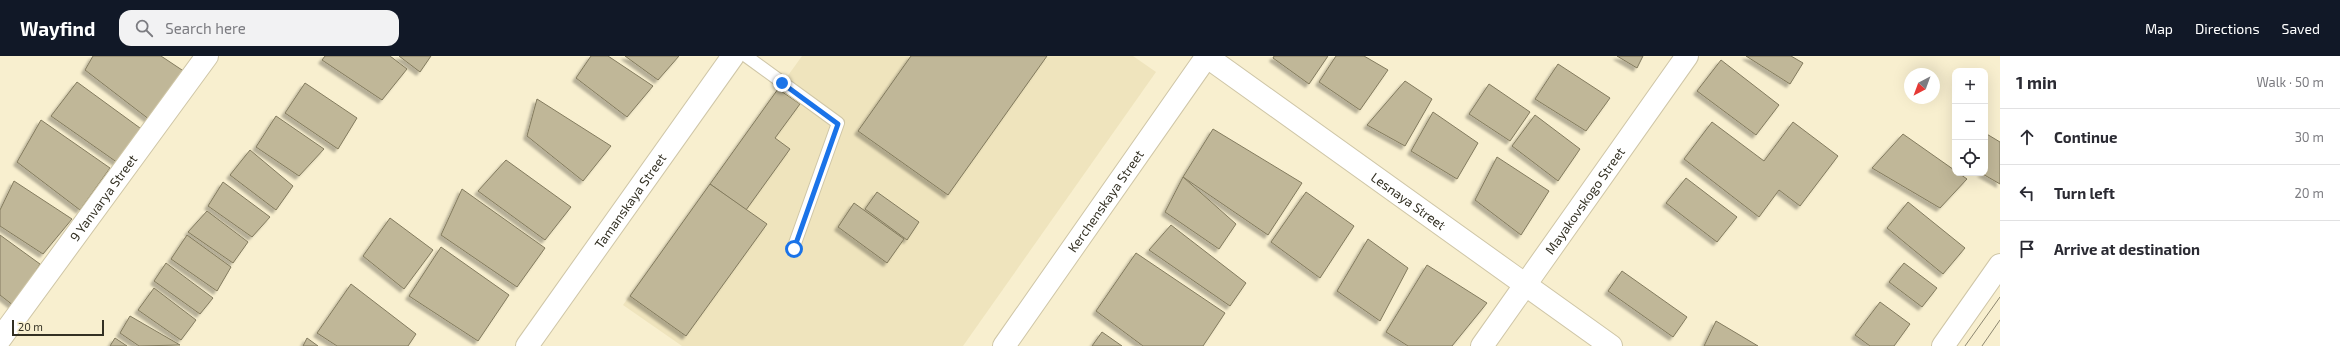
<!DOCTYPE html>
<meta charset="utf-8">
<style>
:root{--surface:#fff;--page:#f2f2f3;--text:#2b2b33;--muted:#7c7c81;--line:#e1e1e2;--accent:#111827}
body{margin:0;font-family:"Exo 2",sans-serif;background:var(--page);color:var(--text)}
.controls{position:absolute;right:12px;top:12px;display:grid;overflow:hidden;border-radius:8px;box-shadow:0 4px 16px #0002}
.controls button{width:36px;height:36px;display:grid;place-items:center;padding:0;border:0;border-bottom:1px solid var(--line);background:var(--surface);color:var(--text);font:20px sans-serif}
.compass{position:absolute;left:1904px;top:12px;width:36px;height:36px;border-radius:50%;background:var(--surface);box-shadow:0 4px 16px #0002;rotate:221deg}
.scale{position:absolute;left:12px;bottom:10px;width:92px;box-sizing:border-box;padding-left:4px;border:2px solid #333023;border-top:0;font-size:11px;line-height:14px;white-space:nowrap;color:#333023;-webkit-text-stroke:3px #f8efcf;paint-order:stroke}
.stop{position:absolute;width:12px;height:12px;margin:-9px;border:3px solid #1a73e8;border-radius:50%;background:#fff}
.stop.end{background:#1a73e8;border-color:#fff;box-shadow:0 1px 4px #0008}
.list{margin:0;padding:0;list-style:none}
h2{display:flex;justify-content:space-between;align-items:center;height:52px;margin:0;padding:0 16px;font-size:17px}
h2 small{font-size:13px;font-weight:400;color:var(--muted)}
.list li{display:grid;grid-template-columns:26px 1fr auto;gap:12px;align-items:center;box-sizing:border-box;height:56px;padding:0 16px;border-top:1px solid var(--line)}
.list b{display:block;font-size:15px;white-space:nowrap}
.list em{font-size:13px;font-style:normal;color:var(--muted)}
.icon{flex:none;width:22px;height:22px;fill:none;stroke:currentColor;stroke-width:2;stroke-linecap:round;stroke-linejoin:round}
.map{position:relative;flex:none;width:2000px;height:290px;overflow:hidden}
header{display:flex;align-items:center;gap:24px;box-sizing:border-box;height:56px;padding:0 20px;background:var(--accent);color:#fff}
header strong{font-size:19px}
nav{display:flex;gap:22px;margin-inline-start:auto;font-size:14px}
.search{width:280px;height:36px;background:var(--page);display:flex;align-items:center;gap:10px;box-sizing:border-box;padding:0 14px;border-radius:12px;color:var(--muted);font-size:15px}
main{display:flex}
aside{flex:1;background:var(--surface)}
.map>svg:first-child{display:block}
</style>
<header>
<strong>Wayfind</strong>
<div class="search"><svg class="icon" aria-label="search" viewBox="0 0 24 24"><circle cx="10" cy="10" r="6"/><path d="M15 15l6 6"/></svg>Search here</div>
<nav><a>Map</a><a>Directions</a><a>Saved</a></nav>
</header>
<main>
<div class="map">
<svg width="2000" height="290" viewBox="0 0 2000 290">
<defs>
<filter id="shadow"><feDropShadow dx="-3.5" dy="3.5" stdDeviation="1" flood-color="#0004"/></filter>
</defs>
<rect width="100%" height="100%" fill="#f8efcf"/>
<polygon fill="#efe4bd" points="802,0 1133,0 1156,16 963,290 682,290 623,249"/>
<g fill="#c0b798" stroke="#837b5e" filter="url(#shadow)">
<polygon points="93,0 161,0 185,16 150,64 85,14"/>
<polygon points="325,0 390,0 407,13 382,44 322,4"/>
<polygon points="399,0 431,0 420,16"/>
<polygon points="591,0 608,0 653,30 627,61 576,22"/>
<polygon points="625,0 679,0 658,24"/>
<polygon points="911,0 1047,0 948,139 858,75"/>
<polygon points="1274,0 1328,0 1309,28 1273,2"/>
<polygon points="1336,0 1364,0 1388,14 1360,54 1319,26"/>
<polygon points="1617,0 1643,0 1637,12"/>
<polygon points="1746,0 1791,0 1803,7 1790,28"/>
<polygon points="1721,4 1779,49 1756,79 1697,35"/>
<polygon points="1558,8 1610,42 1586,75 1535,43"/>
<polygon points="1405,25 1432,43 1405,90 1367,69"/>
<polygon points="77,26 140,72 118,107 51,60"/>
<polygon points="305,27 357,62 338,93 285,57"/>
<polygon points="1489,28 1530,56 1510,85 1469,58"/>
<polygon points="778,33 800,48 775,82 790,93 746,154 710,128"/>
<polygon points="537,43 611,90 583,125 527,80"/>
<polygon points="1433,56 1478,87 1457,123 1411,95"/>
<polygon points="1535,59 1580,93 1558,125 1512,90"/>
<polygon points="276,60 324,93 299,120 256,91"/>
<polygon points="41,64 110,112 80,154 17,106"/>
<polygon points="1712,66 1764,105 1793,66 1838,100 1800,150 1779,134 1759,161 1684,103"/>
<polygon points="1213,73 1302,127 1268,179 1183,121"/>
<polygon points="1985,77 2000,86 2000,128 1981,117 1985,117"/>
<polygon points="1903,78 1967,123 1940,152 1872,112"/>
<polygon points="250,94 293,130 276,154 230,119"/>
<polygon points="1497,101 1549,135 1521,179 1475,144"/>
<polygon points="506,104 571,151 545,184 478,135"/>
<polygon points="1183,121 1236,168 1219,193 1165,156"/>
<polygon points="1686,122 1737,161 1717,186 1666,147"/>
<polygon points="14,125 72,163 43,198 0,170 0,154"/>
<polygon points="223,126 270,161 252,181 208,150"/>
<polygon points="710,128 767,168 686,280 630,240"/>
<polygon points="462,133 545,192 517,231 441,179"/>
<polygon points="877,136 919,166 907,184 865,153"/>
<polygon points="1306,136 1354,170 1320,222 1271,186"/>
<polygon points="1908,146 1965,192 1943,218 1887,172"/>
<polygon points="854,147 904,183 887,207 838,171"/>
<polygon points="207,155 248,186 233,207 188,176"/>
<polygon points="390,162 433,194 404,233 363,200"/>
<polygon points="1171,169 1246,227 1230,250 1149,194"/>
<polygon points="0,179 40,208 14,250 0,239"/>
<polygon points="187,179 231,211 217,235 171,203"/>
<polygon points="1368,183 1408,212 1380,265 1337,235"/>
<polygon points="441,191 509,239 478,285 409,240"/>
<polygon points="1136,197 1225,257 1203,290 1143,290 1096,255"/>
<polygon points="166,207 213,242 200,258 154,225"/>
<polygon points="1904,207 1937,232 1922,251 1889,226"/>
<polygon points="1427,209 1487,247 1452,290 1408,290 1386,276"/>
<polygon points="1622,215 1687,261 1673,281 1608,235"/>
<polygon points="351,228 416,278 408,290 337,290 317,277"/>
<polygon points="154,232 196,264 181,284 138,254"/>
<polygon points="1880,246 1910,268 1894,290 1870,290 1855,279"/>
<polygon points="130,260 180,289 139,290 120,277"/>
<polygon points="1716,265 1758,290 1704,290"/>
<polygon points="1102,276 1122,290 1092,290"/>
<polygon points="115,282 127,290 110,290"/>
<polygon points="307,282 318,290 303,290"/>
</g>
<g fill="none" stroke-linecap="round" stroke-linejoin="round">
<defs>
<polyline id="lane" points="746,0 838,67 793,193"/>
<g id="street">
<path id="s1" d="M1206,0l405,290"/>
<path id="s2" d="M0,283l207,-283"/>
<path id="s3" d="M1004,290l203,-290"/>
<path id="s4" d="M1482,290l205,-290"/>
<polyline points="1943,290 2000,209"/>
</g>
<g id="secondary">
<path id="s5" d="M527,290l206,-290"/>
</g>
</defs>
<use href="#lane" stroke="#cfc6a7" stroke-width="14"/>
<use href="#street" stroke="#cfc6a7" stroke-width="24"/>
<use href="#secondary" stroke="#cfc6a7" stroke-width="24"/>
<use href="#lane" stroke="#fff" stroke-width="12"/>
<use href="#street" stroke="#fff" stroke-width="22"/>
<use href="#secondary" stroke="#fff" stroke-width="22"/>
<g stroke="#8c8670" stroke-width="1">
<polyline points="1965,290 2000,241"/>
<polyline points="1982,290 2000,264"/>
</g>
</g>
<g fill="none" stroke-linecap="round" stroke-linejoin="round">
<polyline stroke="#1a73e8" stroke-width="5" points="782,27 838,68 794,193"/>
</g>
<g text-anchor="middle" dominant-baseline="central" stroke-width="3" stroke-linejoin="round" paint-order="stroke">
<g font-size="13" fill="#333023" stroke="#f8efcf">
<text stroke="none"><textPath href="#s2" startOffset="175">9 Yanvarya Street</textPath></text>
<text stroke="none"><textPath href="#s5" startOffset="178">Tamanskaya Street</textPath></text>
<text stroke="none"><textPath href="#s3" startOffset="177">Kerchenskaya Street</textPath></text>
<text stroke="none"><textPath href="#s1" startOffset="249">Lesnaya Street</textPath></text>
<text stroke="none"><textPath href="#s4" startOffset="178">Mayakovskogo Street</textPath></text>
</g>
</g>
</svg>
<div class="controls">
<button>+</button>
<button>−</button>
<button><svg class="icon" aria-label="locate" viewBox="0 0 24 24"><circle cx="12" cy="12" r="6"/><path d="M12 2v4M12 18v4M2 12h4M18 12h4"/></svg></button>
</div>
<svg class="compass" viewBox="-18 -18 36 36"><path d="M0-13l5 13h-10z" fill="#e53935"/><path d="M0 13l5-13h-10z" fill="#7c7c81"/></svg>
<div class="scale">20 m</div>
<div class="stop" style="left:794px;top:193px"></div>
<div class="stop end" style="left:782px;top:27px"></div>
</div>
<aside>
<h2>1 min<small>Walk · 50 m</small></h2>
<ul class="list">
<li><svg class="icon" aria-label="ahead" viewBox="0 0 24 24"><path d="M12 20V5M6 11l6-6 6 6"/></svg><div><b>Continue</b></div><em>30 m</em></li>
<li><svg class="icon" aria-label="left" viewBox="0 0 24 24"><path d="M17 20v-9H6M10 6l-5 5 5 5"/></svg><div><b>Turn left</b></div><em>20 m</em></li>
<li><svg class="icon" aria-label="arrive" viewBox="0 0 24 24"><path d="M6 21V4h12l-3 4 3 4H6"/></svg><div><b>Arrive at destination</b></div></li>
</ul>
</aside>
</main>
